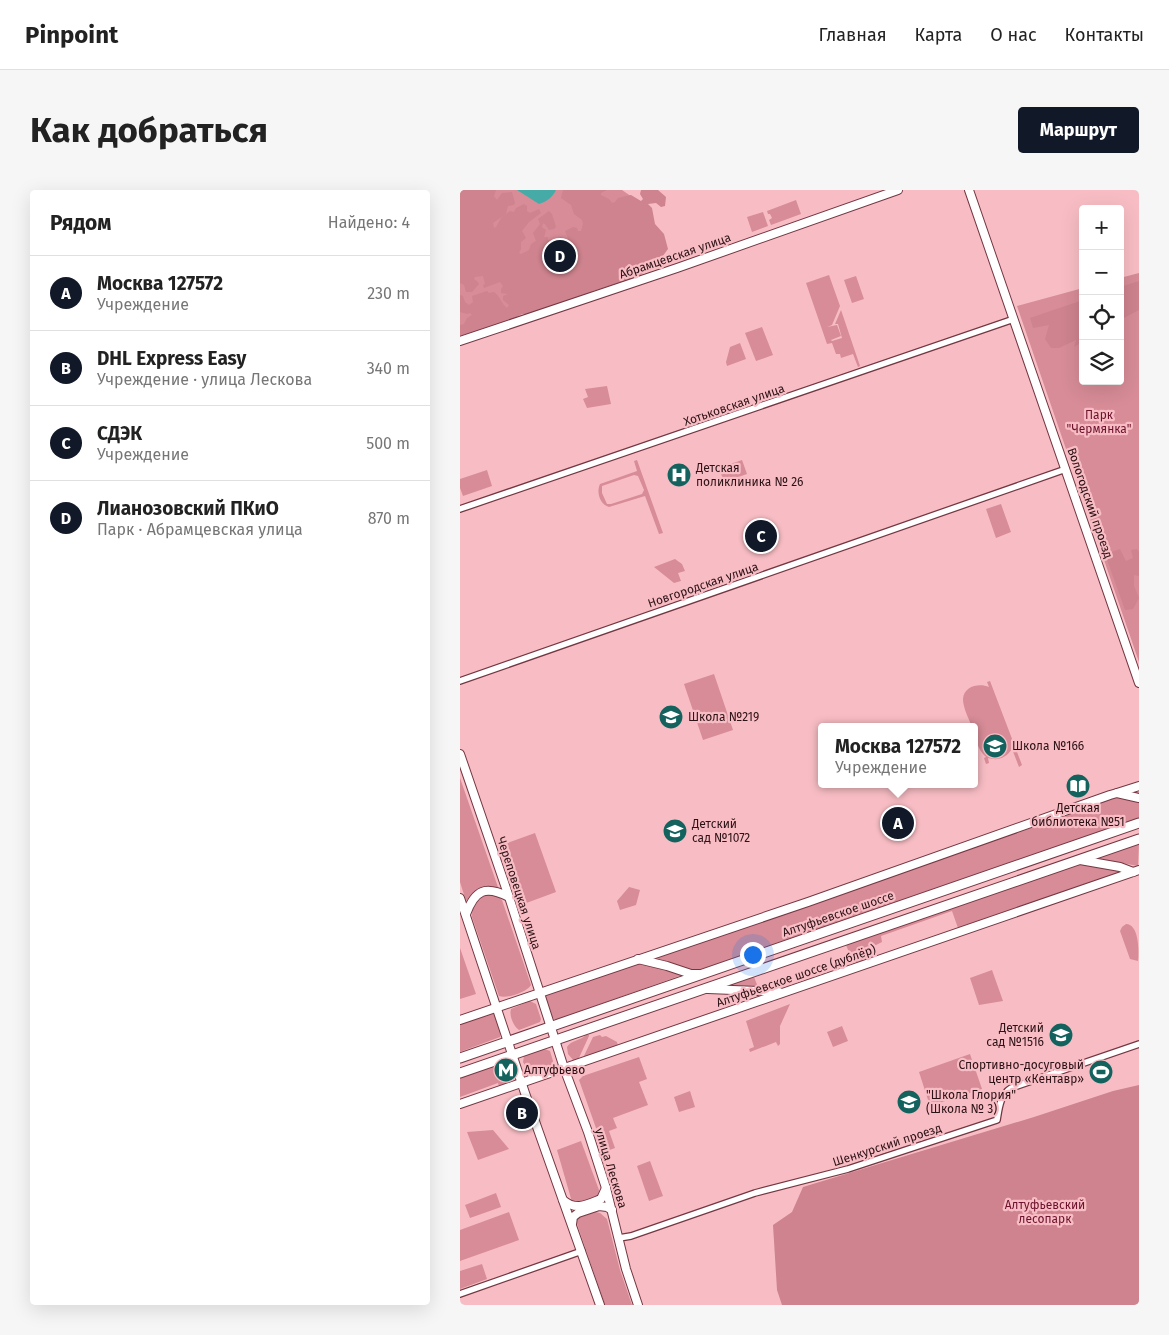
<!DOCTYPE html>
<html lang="ru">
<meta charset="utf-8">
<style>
:root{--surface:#fff;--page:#f6f6f6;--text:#222;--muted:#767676;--line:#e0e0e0;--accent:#111827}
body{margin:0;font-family:"Fira Sans",sans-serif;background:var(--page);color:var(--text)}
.controls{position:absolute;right:15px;top:15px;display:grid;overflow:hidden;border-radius:5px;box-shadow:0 5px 20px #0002}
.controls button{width:45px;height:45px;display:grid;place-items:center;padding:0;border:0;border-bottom:1px solid var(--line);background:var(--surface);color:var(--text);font:25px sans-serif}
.you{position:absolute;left:292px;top:764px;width:18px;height:18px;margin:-12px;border:4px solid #fff;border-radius:50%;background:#1a73e8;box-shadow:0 0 0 8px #1a73e833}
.badge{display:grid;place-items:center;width:32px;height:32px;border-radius:50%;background:var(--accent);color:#fff;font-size:16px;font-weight:700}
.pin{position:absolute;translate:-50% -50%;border:2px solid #fff;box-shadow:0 1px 5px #0006}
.popup{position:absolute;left:358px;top:533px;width:160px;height:65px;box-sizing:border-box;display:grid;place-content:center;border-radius:5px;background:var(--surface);filter:drop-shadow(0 1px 4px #0005);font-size:16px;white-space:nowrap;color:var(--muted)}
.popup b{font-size:19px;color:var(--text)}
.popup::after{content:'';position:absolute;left:50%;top:100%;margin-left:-10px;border:10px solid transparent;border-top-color:var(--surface)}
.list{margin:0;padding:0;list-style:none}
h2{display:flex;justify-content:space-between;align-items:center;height:65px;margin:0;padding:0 20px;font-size:21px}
h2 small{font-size:16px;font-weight:400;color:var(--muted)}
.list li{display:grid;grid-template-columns:32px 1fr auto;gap:15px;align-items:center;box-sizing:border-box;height:75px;padding:0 20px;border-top:1px solid var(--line)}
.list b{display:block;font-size:19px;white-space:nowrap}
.list p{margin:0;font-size:16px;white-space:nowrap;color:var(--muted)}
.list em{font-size:16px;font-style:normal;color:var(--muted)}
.icon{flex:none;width:28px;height:28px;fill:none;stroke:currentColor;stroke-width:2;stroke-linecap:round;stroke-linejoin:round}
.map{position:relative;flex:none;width:679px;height:1115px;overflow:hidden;border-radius:5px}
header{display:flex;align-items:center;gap:30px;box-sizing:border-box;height:70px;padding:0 25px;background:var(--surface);border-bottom:1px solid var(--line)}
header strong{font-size:24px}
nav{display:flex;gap:28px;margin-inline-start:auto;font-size:18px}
.intro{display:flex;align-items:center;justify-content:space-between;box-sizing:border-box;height:120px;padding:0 30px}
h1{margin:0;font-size:35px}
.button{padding:12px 22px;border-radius:5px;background:var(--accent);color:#fff;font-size:18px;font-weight:700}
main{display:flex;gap:30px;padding:0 30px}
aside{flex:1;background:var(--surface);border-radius:5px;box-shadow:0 5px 20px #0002}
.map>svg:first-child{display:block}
</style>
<header>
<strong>Pinpoint</strong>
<nav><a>Главная</a><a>Карта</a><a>О нас</a><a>Контакты</a></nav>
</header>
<div class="intro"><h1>Как добраться</h1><a class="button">Маршрут</a></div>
<main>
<aside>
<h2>Рядом<small>Найдено: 4</small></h2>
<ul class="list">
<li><span class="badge">A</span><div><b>Москва 127572</b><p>Учреждение</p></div><em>230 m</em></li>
<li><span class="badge">B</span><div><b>DHL Express Easy</b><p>Учреждение · улица Лескова</p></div><em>340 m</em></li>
<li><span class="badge">C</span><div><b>СДЭК</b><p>Учреждение</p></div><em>500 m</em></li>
<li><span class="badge">D</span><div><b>Лианозовский ПКиО</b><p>Парк · Абрамцевская улица</p></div><em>870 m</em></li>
</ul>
</aside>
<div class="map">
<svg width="679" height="1115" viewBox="0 0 679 1115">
<rect width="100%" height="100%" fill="#f8bdc4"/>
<g fill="#d78c97" fill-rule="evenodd">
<polygon points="0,0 162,0 175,9 201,53 197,78 0,145"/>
<polygon points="336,10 341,24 311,35 309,30 312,28 310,24 308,24 307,21"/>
<polygon points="303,22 308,36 292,42 287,27"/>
<polygon points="679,83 679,472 557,116 623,98 623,191 660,191 660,88"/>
<polygon points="369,85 380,116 372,135 367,137 377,135 381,146 371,150 372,151 382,148 378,134 375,134 381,120 400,176 398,177 393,164 381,168 380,164 376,164 372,153 367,154 346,93"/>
<polygon points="396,86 404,109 392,113 384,90"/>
<polygon points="302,137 313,165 296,171 285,143"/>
<polygon points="280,153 286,169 267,176 266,172 270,157"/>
<polygon points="147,196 151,214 127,218 123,209 128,207 125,199"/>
<path d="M177,270l26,73 -4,1 -14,-38 -36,11c-9,-2 -13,-15 -9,-23l37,-13 -3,-10zM174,285l4,1 6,14 -2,4 -31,10h-4l-5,-11v-7z"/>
<polygon points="282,270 287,284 264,292 259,278"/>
<polygon points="27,280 32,296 3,306 0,298 0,289"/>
<polygon points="541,314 551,342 536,348 526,319"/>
<polygon points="215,369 222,374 225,381 218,383 221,391 214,393 194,377"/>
<polygon points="254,484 273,540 243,550 224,494"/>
<path d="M530,491l32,84 -3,2 -7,-18c-6,9 -14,12 -24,9l1,5 -3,1 -2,-6 2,-1c-8,-6 -12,-21 -12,-30h-2c-3,-8 -9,-19 -9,-28 1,-13 16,-16 26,-12l-2,-5z"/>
<path d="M0,588l39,112c-14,-6 -24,-1 -33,11l-6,-19z"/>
<polygon points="657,607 679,612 679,628 242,780 232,780 193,767"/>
<polygon points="75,643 96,702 61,715 39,656"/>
<polygon points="679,653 678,676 635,668"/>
<polygon points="622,673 661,682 498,738 492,721 421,746 422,752 414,756 417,766 394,774 386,755 294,787 298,797 322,799 264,796"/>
<polygon points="169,697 180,700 176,715 160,720 157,711"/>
<path d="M25,704l12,2 5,4 29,85c-4,7 -24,14 -32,11l-27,-79c0,-12 3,-16 13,-23z"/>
<path d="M666,734c13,0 13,27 12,37l-8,-2 -10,-28 2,-4z"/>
<polygon points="0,758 16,804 0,809"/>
<polygon points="178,772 221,783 222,785 104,827 97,830 92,828 85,804"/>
<polygon points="532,780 543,811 519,815 510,788"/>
<path d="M70,811l6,3 5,15 -1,3 -21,8c-6,-4 -10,-15 -8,-21z"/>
<polygon points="330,814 320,836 320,854 318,856 316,852 290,862 289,859 294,857 286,831"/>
<polygon points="31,823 36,825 41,842 40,847 0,862 0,833"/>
<polygon points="382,836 388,851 373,857 367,842"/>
<path d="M126,845h3v1l-11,24h-5l-5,-6 -1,-7c4,-7 13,-6 19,-12z"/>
<polygon points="140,845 142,847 146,846 157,852 158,856 123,868 133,847"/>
<polygon points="82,858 90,861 93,871 92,876 76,883 68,881 63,872 64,866"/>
<polygon points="510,864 522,899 470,916 459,882"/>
<polygon points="179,867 187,889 179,892 188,915 153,928 157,938 149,941 155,958 144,962 137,942 139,942 136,938 119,890 123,886"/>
<polygon points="46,871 52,875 56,881 53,892 39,897 38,893 0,907 0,887"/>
<polygon points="230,901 235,917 219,922 214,907"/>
<polygon points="33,940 49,959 18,970 7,942"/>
<path d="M121,951l18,49c0,13 -17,14 -27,12l-15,-52z"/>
<polygon points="190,971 203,1006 189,1011 177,976"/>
<polygon points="36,1003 41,1017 10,1028 5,1015"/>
<polygon points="132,1021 140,1023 147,1029 160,1080 172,1115 145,1115 116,1031 117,1026"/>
<polygon points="49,1022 59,1050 0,1071 0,1040"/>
<polygon points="22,1074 27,1089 0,1099 0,1081"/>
</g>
<g fill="#ce838e">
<path d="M0,0h36l-2,6 3,4 5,-7 10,-1 3,11 -1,2 -6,1 -2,8 -13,9 1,5 2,-1 5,-9 9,-7 4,1 2,-4 8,-4 3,2v5l3,2 9,-4 2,4 -12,9 -7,9 4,7 -5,4v7l-2,4 2,1 8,-4 2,-6 5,-3 -3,-8 7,-9 -2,-5 11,-8 3,3 4,13 -2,2 -5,1 -5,-7 -1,1 -1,3 4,3 -2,7h4v3h10l2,-3 8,2 -3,-8 8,-4 4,1 1,3h3l2,-7 -1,-4 -8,-6 -3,-9 -10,-7 2,-8h44l-6,3v2l8,4 3,4 3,-1 3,-4 13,-3 10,6 2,-2 -3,-5 1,-4h17l8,7 -1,9 -4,1 -5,-4 -8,1 4,4 3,16 9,10 4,15 -14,19 -22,11 -39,12c-4,4 -36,14 -41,14l-3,4 -10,1 -13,4h-4l-15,8 -47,14v-11l4,-1 3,-6 5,-3 -2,-2 -3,1 -7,-2v-17l3,1 2,6 4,3 4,-3 -1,-6 15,-5 2,2 5,-1c6,4 7,11 13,16l2,-3 -6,-5v-4l5,-2 -7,-1v-4l2,-3 -3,-4 -16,6 -1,-3 2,-1 -2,-8 -8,1 -1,2 4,3 1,2 -7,8h-6l-2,-7 -4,-2z"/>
<polygon points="679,91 679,120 660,130 660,97"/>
<polygon points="623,110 623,152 614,157 616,150 599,158 591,158 585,149 589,135 573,138 570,128"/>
<polygon points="660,359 666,371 673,368 671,360 677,359 679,362 679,386 674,385 674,396 679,408 673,419 665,420 645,364"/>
<polygon points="679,895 679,1115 322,1115 317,1100 313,1035 332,1022 343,997 574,927 653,901"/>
</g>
<path fill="#46aba6" d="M57,0h39c-3,7 -10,12 -17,14z"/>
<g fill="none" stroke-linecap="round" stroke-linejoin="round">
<defs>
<g id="street">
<polyline points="0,319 554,129"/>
<polyline points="0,491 606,279"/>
<path d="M159,1048l12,-2 124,-43 93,-24 149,-49c2,-12 3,-25 14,-32l128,-44"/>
<polyline points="0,1104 122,1061"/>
</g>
<g id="secondary">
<polyline points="509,0 679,493"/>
<polyline points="0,151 217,78 438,0"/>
<polyline points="0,564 49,707 104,878 128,942 146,998 166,1079 178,1115"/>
<polyline points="657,603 679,596"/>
<polyline points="620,670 660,677 673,682"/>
<polyline points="0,708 65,903 140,1115"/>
<path d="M6,724c9,-24 19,-29 43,-17"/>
<polyline points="178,769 207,776 231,784 239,784"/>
<polyline points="248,799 319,802"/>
<polyline points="0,830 348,712 650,605 657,603 679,608"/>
<polyline points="0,914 679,680"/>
<path d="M103,1010c13,11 23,5 38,-1l5,-11"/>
<polyline points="112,1034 113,1027 118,1023 139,1016 147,1017 152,1020"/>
</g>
<g id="primary">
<polyline points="0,868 679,633"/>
<polyline points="0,883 679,649"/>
</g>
</defs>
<use href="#street" stroke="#743742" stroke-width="8"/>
<use href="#secondary" stroke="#743742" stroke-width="10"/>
<use href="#primary" stroke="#743742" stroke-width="11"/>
<use href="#street" stroke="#fff" stroke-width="5.5"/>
<use href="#secondary" stroke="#fff" stroke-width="8"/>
<use href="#primary" stroke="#fff" stroke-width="9"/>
</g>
<defs>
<symbol id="hospital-disc" viewBox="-11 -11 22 22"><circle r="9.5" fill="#13625e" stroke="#f8bdc4"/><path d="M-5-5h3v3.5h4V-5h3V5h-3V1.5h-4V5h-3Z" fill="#fff"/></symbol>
<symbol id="school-disc" viewBox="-11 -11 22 22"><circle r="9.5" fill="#13625e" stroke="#f8bdc4"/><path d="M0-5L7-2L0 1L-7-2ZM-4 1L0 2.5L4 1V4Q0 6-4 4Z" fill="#fff"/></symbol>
<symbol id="library-disc" viewBox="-11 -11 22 22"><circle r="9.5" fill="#13625e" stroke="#f8bdc4"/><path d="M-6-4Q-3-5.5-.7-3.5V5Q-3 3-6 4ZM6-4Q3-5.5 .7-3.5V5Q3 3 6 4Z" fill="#fff"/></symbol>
<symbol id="metro-disc" viewBox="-11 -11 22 22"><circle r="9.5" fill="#13625e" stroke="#f8bdc4"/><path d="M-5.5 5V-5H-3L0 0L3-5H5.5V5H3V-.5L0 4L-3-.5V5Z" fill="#fff"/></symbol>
<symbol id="stadium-disc" viewBox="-11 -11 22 22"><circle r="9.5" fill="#13625e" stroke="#f8bdc4"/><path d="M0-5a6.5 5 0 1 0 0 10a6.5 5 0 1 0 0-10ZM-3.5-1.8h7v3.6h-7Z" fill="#fff"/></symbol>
</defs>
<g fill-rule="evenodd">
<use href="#hospital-disc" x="205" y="271" width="28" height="28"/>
<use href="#school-disc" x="197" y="513" width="28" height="28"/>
<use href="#school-disc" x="521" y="542" width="28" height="28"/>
<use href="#library-disc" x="604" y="582" width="28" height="28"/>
<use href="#school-disc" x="201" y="627" width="28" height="28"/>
<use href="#school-disc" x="587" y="831" width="28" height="28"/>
<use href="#metro-disc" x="32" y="866" width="28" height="28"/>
<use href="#stadium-disc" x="627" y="868" width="28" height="28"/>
<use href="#school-disc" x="435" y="898" width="28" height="28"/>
</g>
<g text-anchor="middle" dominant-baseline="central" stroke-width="4.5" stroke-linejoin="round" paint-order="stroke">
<g font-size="12" fill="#2c1216" stroke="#f8bdc4">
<text transform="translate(215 66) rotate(-19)">Абрамцевская улица</text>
<text transform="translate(274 215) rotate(-19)">Хотьковская улица</text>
<text transform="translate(630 313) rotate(71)">Вологодский проезд</text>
<text transform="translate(243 395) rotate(-19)">Новгородская улица</text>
<text transform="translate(59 703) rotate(72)">Череповецкая улица</text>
<text transform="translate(378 724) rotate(-19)">Алтуфьевское шоссе</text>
<text transform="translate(336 786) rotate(-19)">Алтуфьевское шоссе (дублёр)</text>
<text transform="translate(427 955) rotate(-18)">Шенкурский проезд</text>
<text transform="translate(151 978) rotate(73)">улица Лескова</text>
</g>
<g font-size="12" fill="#6c122c" stroke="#f8bdc4">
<text x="639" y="225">Парк<tspan x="639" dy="14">"Чермянка"</tspan></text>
<text x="585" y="1015">Алтуфьевский<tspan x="585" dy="14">лесопарк</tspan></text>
</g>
<g font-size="12" fill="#2c1216" stroke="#f8bdc4" text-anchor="start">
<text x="236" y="278">Детская<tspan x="236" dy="14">поликлиника № 26</tspan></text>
<text x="228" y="527">Школа №219</text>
<text x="552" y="556">Школа №166</text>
<text x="618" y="618" text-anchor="middle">Детская<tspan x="618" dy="14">библиотека №51</tspan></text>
<text x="232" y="634">Детский<tspan x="232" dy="14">сад №1072</tspan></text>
<text x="584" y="838" text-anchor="end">Детский<tspan x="584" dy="14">сад №1516</tspan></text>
<text x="624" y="875" text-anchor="end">Спортивно-досуговый<tspan x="624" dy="14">центр «Кентавр»</tspan></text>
<text x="64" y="880">Алтуфьево</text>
<text x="466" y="905">"Школа Глория"<tspan x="466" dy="14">(Школа № 3)</tspan></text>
</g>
</g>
</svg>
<div class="controls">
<button>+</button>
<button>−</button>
<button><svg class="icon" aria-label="locate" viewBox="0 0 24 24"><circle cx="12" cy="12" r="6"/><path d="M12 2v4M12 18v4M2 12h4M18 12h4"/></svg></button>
<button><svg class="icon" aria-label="layers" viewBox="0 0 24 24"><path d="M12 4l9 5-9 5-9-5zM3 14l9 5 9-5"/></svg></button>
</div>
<div class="you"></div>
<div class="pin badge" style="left:438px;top:633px">A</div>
<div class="popup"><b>Москва 127572</b>Учреждение</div>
<div class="pin badge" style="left:62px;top:923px">B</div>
<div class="pin badge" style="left:301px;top:346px">C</div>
<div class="pin badge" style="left:100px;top:66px">D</div>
</div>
</main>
